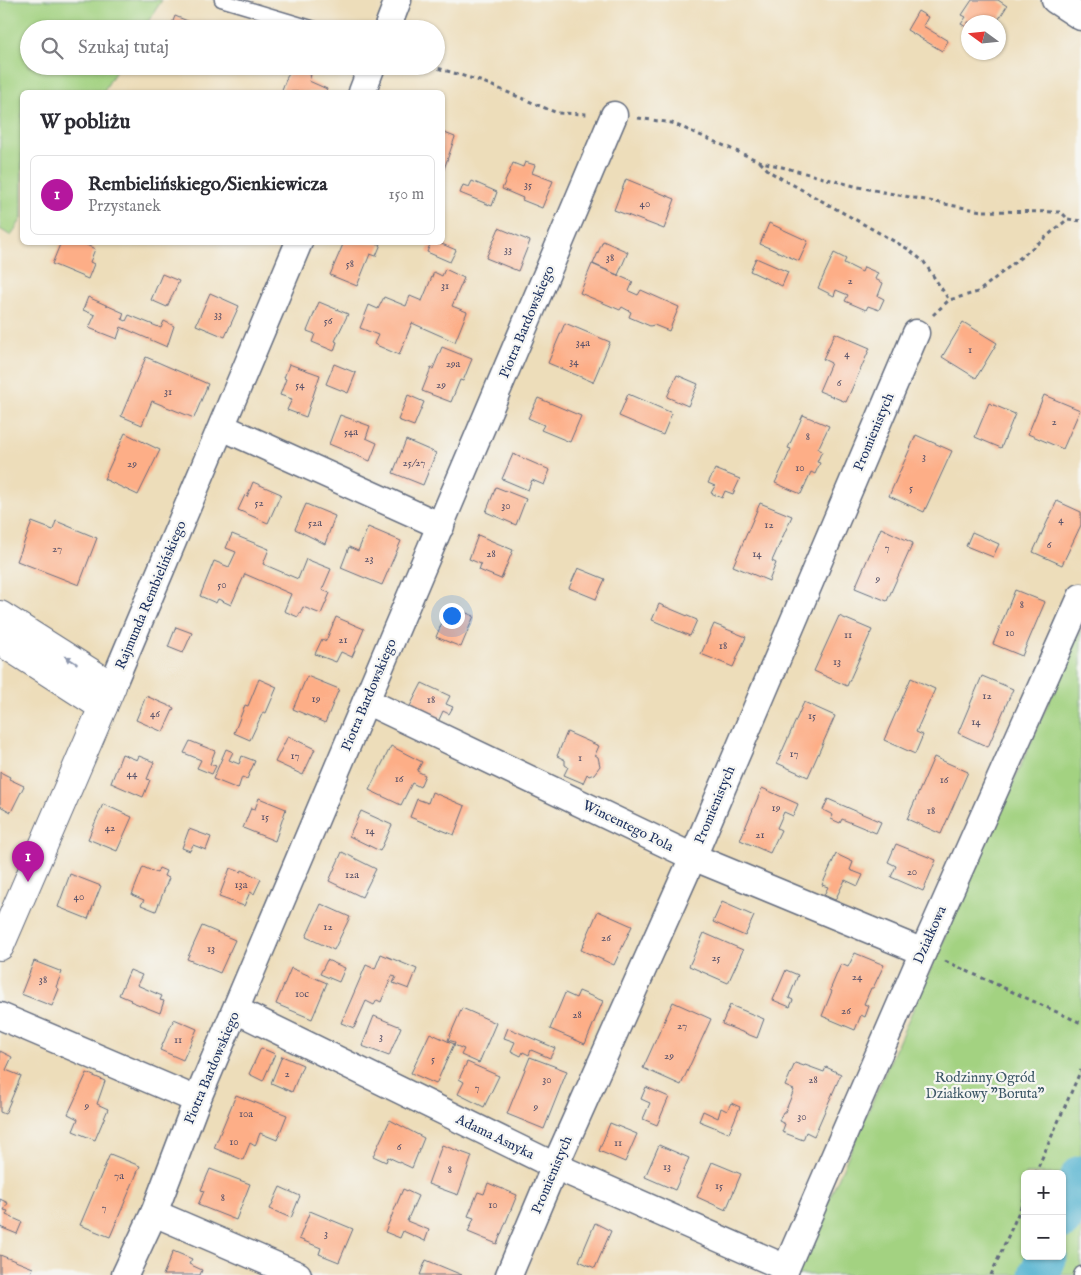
<!DOCTYPE html>
<html lang="pl">
<meta charset="utf-8">
<style>
:root{--surface:#fff;--page:#f2f2f3;--text:#2b2b33;--muted:#7c7c81;--line:#e1e1e2;--accent:#b5179e}
body{margin:0;font-family:"IM FELL English",serif;background:var(--page);color:var(--text)}
.controls{position:absolute;right:15px;bottom:15px;display:grid;overflow:hidden;border-radius:8px;box-shadow:0 1px 4px #0004}
.controls button{width:45px;height:45px;display:grid;place-items:center;padding:0;border:0;border-bottom:1px solid var(--line);background:var(--surface);color:var(--text);font:25px sans-serif}
.compass{position:absolute;left:961px;top:15px;width:45px;height:45px;border-radius:50%;background:var(--surface);box-shadow:0 1px 4px #0004;rotate:285deg}
.you{position:absolute;left:451px;top:615px;width:18px;height:18px;margin:-12px;border:4px solid #fff;border-radius:50%;background:#1a73e8;box-shadow:0 0 0 8px #1a73e833}
.badge{display:grid;place-items:center;width:32px;height:32px;border-radius:50%;background:var(--accent);color:#fff;font-size:16px;font-weight:700}
.pin{position:absolute;translate:-50% -41px;filter:drop-shadow(0 1px 2px #0008)}
.pin::after{content:'';position:absolute;top:26px;width:18px;height:15px;background:inherit;clip-path:polygon(0 0,100% 0,50% 100%)}
.list{margin:0;padding:0;list-style:none}
h2{display:flex;justify-content:space-between;align-items:center;height:65px;margin:0;padding:0 20px;font-size:21px}
h2 small{font-size:16px;font-weight:400;color:var(--muted)}
.list li{display:grid;grid-template-columns:32px 1fr auto;gap:15px;align-items:center;box-sizing:border-box;height:80px;margin:0 10px 10px;padding:0 10px;border:1px solid var(--line);border-radius:8px}
.list b{display:block;font-size:19px;white-space:nowrap}
.list p{margin:0;font-size:16px;white-space:nowrap;color:var(--muted)}
.list em{font-size:16px;font-style:normal;color:var(--muted)}
.icon{flex:none;width:28px;height:28px;fill:none;stroke:currentColor;stroke-width:2;stroke-linecap:round;stroke-linejoin:round}
.map{position:relative;flex:none;width:1081px;height:1275px;overflow:hidden}
.search{position:absolute;background:var(--surface);box-shadow:0 1px 4px #0004;left:20px;top:20px;width:425px;height:55px;display:flex;align-items:center;gap:12px;box-sizing:border-box;padding:0 18px;border-radius:28px;color:var(--muted);font-size:19px}
.panel{position:absolute;background:var(--surface);box-shadow:0 1px 4px #0004;left:20px;top:90px;width:425px;height:155px;border-radius:8px}
.map>svg:first-child{display:block}
</style>
<div class="map">
<svg width="1081" height="1275" viewBox="0 0 1081 1275">
<rect width="100%" height="100%" fill="#f6f6f2"/>
<filter id="ink" filterUnits="userSpaceOnUse"><feTurbulence type="fractalNoise" baseFrequency=".02" numOctaves="2"/><feDisplacementMap in="SourceGraphic" scale="10" xChannelSelector="R" yChannelSelector="G"/><feConvolveMatrix kernelMatrix="1 2 1 2 8 2 1 2 1" color-interpolation-filters="sRGB"/></filter>
<filter id="wash" filterUnits="userSpaceOnUse"><feTurbulence type="fractalNoise" baseFrequency=".0096" numOctaves="4" result="noise"/><feDisplacementMap in="SourceGraphic" scale="20" xChannelSelector="R" yChannelSelector="G"/><feGaussianBlur stdDeviation="1.12" result="paint"/><feColorMatrix in="noise" values="0 0 0 0 0 0 0 0 0 0 0 0 0 0 0 0 0 1.4 0 .05"/><feComposite in="paint" operator="in"/></filter>
<g filter="url(#wash)">
<rect width="100%" height="100%" fill="#edddba"/>
<g fill="#a3d281" stroke="#5f8070" fill-rule="evenodd">
<polygon points="0,0 162,0 143,29 29,29 29,66 119,66 103,92 22,92 22,218 11,236 0,229"/>
<path d="M1081,629v646h-285l1,-3zM1025,1174h37v82h-37z"/>
</g>
<g fill="none" stroke-linecap="round" stroke-linejoin="round">
<g stroke="#50b1cf" stroke-width="41">
<polyline points="1062,1219 1081,1176"/>
<polyline points="1039,1275 1047,1256"/>
</g>
</g>
<g id="blocks">
<g fill="#fdae87">
<polygon points="972,0 998,0 1007,6 997,22 968,22 968,28 961,24 966,17 962,15"/>
<polygon points="918,11 928,17 923,26 948,41 942,51 907,30"/>
<polygon points="175,16 203,27 202,29 170,29"/>
<polygon points="291,67 311,75 309,81 327,89 326,92 281,92"/>
<polygon points="442,132 455,137 443,172 442,172"/>
<polygon points="525,162 535,165 532,173 553,181 542,208 522,200 523,198 502,189 513,163 523,167"/>
<polygon points="626,179 675,199 664,229 614,210"/>
<polygon points="472,181 497,192 492,206 460,193 463,185 469,187"/>
<polygon points="769,223 808,241 799,261 760,244"/>
<polygon points="499,228 530,241 518,271 486,258"/>
<polygon points="603,241 628,252 618,275 593,264"/>
<polygon points="61,242 67,244 68,242 80,242 95,249 90,262 94,264 88,279 52,264"/>
<polygon points="344,242 381,244 376,256 370,254 357,286 330,275"/>
<polygon points="431,242 437,242 456,250 450,262 427,252"/>
<polygon points="834,253 846,259 844,263 862,272 864,267 878,273 875,279 883,283 878,296 884,299 879,310 868,306 866,310 845,301 848,295 836,290 834,296 818,288"/>
<polygon points="756,258 788,272 782,286 750,271"/>
<polygon points="592,264 633,282 629,291 638,295 641,290 679,307 669,331 654,325 650,326 629,317 631,312 622,307 620,310 580,293"/>
<polygon points="445,269 464,278 452,306 467,312 455,342 412,323 399,355 374,344 378,335 360,328 369,305 378,309 384,297 406,306 410,296 422,301 434,272 442,276"/>
<polygon points="162,274 179,281 167,307 151,300"/>
<polygon points="210,293 239,306 225,337 196,325"/>
<polygon points="88,297 124,313 122,319 126,321 129,315 161,328 164,321 174,326 167,347 121,327 117,339 89,328 95,315 83,310"/>
<polygon points="319,302 348,314 335,341 337,342 334,351 312,342 315,334 307,331"/>
<polygon points="963,322 997,343 976,378 942,357"/>
<polygon points="565,323 610,342 593,382 548,363"/>
<polygon points="835,333 870,348 846,402 819,391 831,363 823,359"/>
<polygon points="442,347 472,359 463,381 460,380 451,402 422,391 431,368 433,369"/>
<polygon points="146,357 208,384 194,418 152,401 142,425 121,416"/>
<polygon points="289,364 320,375 306,417 287,410 292,399 280,395 286,379 284,378"/>
<polygon points="334,364 356,373 348,393 326,384"/>
<polygon points="677,375 698,384 688,406 667,397"/>
<polygon points="628,394 672,413 663,435 619,416"/>
<polygon points="408,395 424,402 414,426 398,420"/>
<polygon points="1044,395 1080,410 1063,449 1028,434"/>
<polygon points="538,398 581,416 570,442 541,430 544,425 528,418"/>
<polygon points="989,403 1015,414 1001,448 975,437"/>
<polygon points="340,415 370,426 366,438 377,443 370,461 329,444"/>
<polygon points="803,415 829,426 818,449 822,451 817,462 820,463 815,474 811,472 801,494 775,483 791,449 788,448"/>
<polygon points="125,433 160,450 138,495 104,479"/>
<polygon points="916,435 952,451 924,512 889,496"/>
<polygon points="406,440 436,453 423,485 393,473"/>
<polygon points="513,454 550,470 544,485 532,480 528,490 502,479"/>
<polygon points="715,469 740,479 733,494 725,491 722,498 711,493 715,486 708,483"/>
<polygon points="253,482 281,494 268,523 238,510 245,495 247,497"/>
<polygon points="496,487 526,499 516,525 486,512"/>
<polygon points="1057,501 1081,512 1081,525 1062,565 1033,552"/>
<polygon points="760,503 792,516 772,561 776,563 769,581 733,566"/>
<polygon points="306,504 335,516 325,544 295,529"/>
<polygon points="56,521 97,538 79,585 17,561 32,522 53,530"/>
<polygon points="368,527 401,541 382,585 341,568 349,547 358,551"/>
<polygon points="881,528 913,543 887,601 855,588"/>
<polygon points="972,532 999,544 993,557 966,546"/>
<polygon points="232,534 269,549 263,564 298,579 306,559 331,569 322,590 330,593 321,614 303,607 298,617 284,611 291,594 245,574 231,605 218,599 216,603 200,596 214,561 229,567 236,552 226,548"/>
<polygon points="478,535 513,550 501,579 479,570 481,564 469,559"/>
<polygon points="578,568 605,579 596,599 569,588"/>
<polygon points="1015,590 1045,602 1022,656 993,644"/>
<polygon points="659,604 697,620 690,636 652,620"/>
<polygon points="449,606 474,616 461,647 436,637"/>
<polygon points="839,616 872,630 847,686 814,671"/>
<polygon points="336,617 364,629 352,657 341,652 336,662 315,654 322,639 326,641"/>
<polygon points="714,624 746,637 733,667 701,654"/>
<polygon points="176,627 192,633 183,653 168,647"/>
<polygon points="307,676 339,689 325,723 293,709"/>
<polygon points="982,676 1013,689 988,747 958,733"/>
<polygon points="911,678 935,689 916,732 923,735 915,754 884,740"/>
<polygon points="259,679 277,687 266,713 263,712 250,740 234,733 245,705 248,706"/>
<polygon points="422,683 450,696 446,704 453,707 449,714 443,711 438,722 409,708"/>
<polygon points="146,696 174,708 163,732 136,720"/>
<polygon points="804,702 835,716 808,777 777,763"/>
<polygon points="567,732 599,746 595,755 598,757 600,766 594,774 589,776 587,774 583,783 564,775 568,767 565,765 565,760 557,756"/>
<polygon points="288,736 315,749 303,775 275,762"/>
<polygon points="190,741 215,751 210,764 216,766 212,774 197,768 201,760 184,753"/>
<polygon points="391,746 422,762 417,771 425,775 420,787 412,783 401,805 369,790"/>
<polygon points="226,749 233,752 229,760 239,764 242,756 255,761 247,779 242,777 238,789 213,779"/>
<polygon points="122,754 137,760 139,756 154,762 147,779 150,780 143,797 111,783"/>
<polygon points="934,757 968,772 941,834 907,819"/>
<polygon points="0,772 10,777 9,779 24,786 11,812 0,806"/>
<polygon points="762,788 798,804 793,816 784,812 777,828 781,830 770,853 740,840"/>
<polygon points="432,792 465,806 454,835 410,817 417,799 428,803"/>
<polygon points="259,798 286,809 275,841 243,828 251,808 255,809"/>
<polygon points="828,799 881,822 876,833 842,819 840,823 831,819 833,815 823,810"/>
<polygon points="103,804 132,817 117,851 88,839"/>
<polygon points="361,811 392,825 380,851 349,836"/>
<polygon points="189,829 211,837 206,850 193,845 190,851 182,848"/>
<polygon points="896,844 936,860 923,891 891,877 896,866 888,862"/>
<polygon points="342,852 376,869 362,897 329,881"/>
<polygon points="836,854 853,862 850,870 863,875 858,886 845,880 835,900 824,895 828,887 822,885"/>
<polygon points="143,867 157,873 159,868 166,871 164,876 169,878 156,911 141,905 144,900 132,895"/>
<polygon points="230,868 241,872 242,870 261,879 254,894 250,892 244,906 219,897"/>
<polygon points="70,874 101,886 88,919 58,907"/>
<polygon points="722,902 754,916 745,936 713,922"/>
<polygon points="321,904 350,917 334,950 306,937"/>
<polygon points="598,911 632,926 614,965 581,950"/>
<polygon points="202,926 235,940 220,973 187,959"/>
<polygon points="704,933 743,950 728,983 689,966"/>
<polygon points="855,953 884,965 873,988 871,988 864,1004 869,1006 865,1017 861,1015 855,1030 822,1016 832,991 830,990 841,964 848,967"/>
<polygon points="381,954 417,969 409,989 393,983 396,977 392,976 381,1002 377,1000 374,1005 366,1001 354,1028 341,1023 366,965 375,969"/>
<polygon points="327,960 345,968 339,982 320,974"/>
<polygon points="34,961 62,972 56,987 59,989 52,1006 21,994"/>
<polygon points="291,968 327,983 312,1019 276,1004"/>
<polygon points="130,970 142,975 137,985 162,996 160,1000 164,1001 160,1013 130,1001 131,1000 119,995"/>
<polygon points="786,970 798,975 789,998 793,1000 790,1007 773,1000"/>
<polygon points="579,991 603,1001 585,1044 550,1029 565,993 576,998"/>
<polygon points="673,1002 711,1019 681,1085 643,1068"/>
<polygon points="730,1005 764,1019 757,1038 722,1024"/>
<polygon points="462,1008 496,1023 479,1063 461,1055 464,1049 454,1045 455,1042 448,1040"/>
<polygon points="374,1016 401,1027 389,1056 362,1046"/>
<polygon points="174,1019 197,1029 183,1060 160,1050"/>
<polygon points="508,1028 555,1048 550,1058 531,1050 529,1055 523,1052 521,1056 511,1051 515,1042 504,1038"/>
<polygon points="430,1033 454,1044 436,1084 411,1073"/>
<polygon points="261,1048 275,1054 263,1081 249,1074"/>
<polygon points="0,1051 12,1057 6,1070 21,1076 5,1114 0,1112"/>
<polygon points="282,1056 303,1065 292,1092 271,1083"/>
<polygon points="530,1057 567,1071 544,1129 507,1114"/>
<polygon points="467,1062 499,1076 484,1107 458,1094 464,1082 459,1079"/>
<polygon points="795,1063 804,1066 805,1065 824,1072 826,1067 841,1074 814,1136 806,1132 803,1140 782,1132 785,1124 779,1121 783,1112 785,1112 794,1090 785,1086"/>
<polygon points="87,1073 105,1081 97,1104 108,1109 95,1140 73,1131 78,1119 68,1114"/>
<polygon points="646,1087 669,1097 657,1125 643,1119 650,1103 641,1099"/>
<polygon points="236,1095 287,1115 277,1140 260,1133 255,1146 250,1143 243,1160 214,1148"/>
<polygon points="731,1103 740,1107 729,1133 699,1121 703,1111 718,1118 721,1108 727,1111"/>
<polygon points="390,1120 424,1138 412,1168 388,1157 386,1162 373,1156"/>
<polygon points="610,1123 637,1134 625,1162 599,1151"/>
<polygon points="442,1145 472,1156 458,1195 428,1184"/>
<polygon points="659,1145 689,1158 675,1190 645,1177"/>
<polygon points="110,1154 140,1166 110,1237 80,1225"/>
<polygon points="712,1162 741,1174 726,1210 697,1197"/>
<polygon points="210,1169 250,1184 236,1220 198,1205 204,1191 201,1190"/>
<polygon points="488,1183 517,1195 497,1244 468,1232 474,1218 468,1216 478,1192 484,1194"/>
<polygon points="280,1187 300,1196 291,1218 270,1209"/>
<polygon points="403,1189 418,1196 407,1221 429,1230 425,1241 403,1231 400,1238 385,1232"/>
<polygon points="0,1199 8,1203 4,1210 8,1211 6,1215 22,1222 17,1234 0,1227"/>
<polygon points="310,1211 353,1229 339,1262 319,1254 321,1248 299,1239"/>
<polygon points="595,1223 611,1231 595,1268 579,1261"/>
<polygon points="173,1251 192,1259 189,1264 202,1270 200,1275 163,1275"/>
<polygon points="0,1255 33,1268 30,1275 0,1275"/>
<polygon points="426,1260 462,1275 420,1275"/>
</g>
</g>
</g>
<g filter="url(#ink)">
<use href="#blocks" fill-opacity="0" stroke="#646c7e" stroke-width="1"/>
<g fill="none" stroke-linecap="round" stroke-linejoin="round">
<defs>
<g id="service">
<polyline points="221,0 318,29"/>
<polyline points="1080,1275 1081,1273"/>
</g>
<g id="minor">
<polyline points="1055,0 1081,17"/>
<polyline points="387,29 398,0"/>
<polyline points="362,92 372,66"/>
<polyline points="222,427 441,526"/>
<polyline points="112,686 299,242"/>
<polyline points="366,701 693,857 923,952"/>
<polyline points="236,1010 555,1166 786,1268"/>
<polyline points="0,1016 197,1100"/>
<polyline points="154,1213 298,1275"/>
<polyline points="125,1275 154,1213 197,1100 614,115"/>
<polyline points="509,1275 555,1166 693,857 916,333"/>
<polyline points="783,1275 923,952 1081,597"/>
</g>
<g id="tertiary">
<polyline points="0,615 112,686 0,946"/>
<polyline points="0,641 103,707"/>
</g>
</defs>
<use href="#service" stroke="#646c7e" stroke-width="15"/>
<use href="#minor" stroke="#646c7e" stroke-width="29"/>
<use href="#tertiary" stroke="#646c7e" stroke-width="30"/>
<g stroke="#646c7e" stroke-width="3" stroke-dasharray="4 4" stroke-linecap="butt">
<polyline points="431,66 483,82 557,113 589,114"/>
<polyline points="638,118 672,123 759,161 858,187 981,211 1061,212 1068,219"/>
<polyline points="760,162 770,172 908,249 924,262 949,300"/>
<polyline points="933,315 949,300 978,292 1068,219 1081,221"/>
<polyline points="945,961 1081,1023"/>
<polyline points="1035,1174 1081,1070"/>
<polyline points="991,1275 1025,1198"/>
</g>
<use href="#service" stroke="#fff" stroke-width="12"/>
<use href="#minor" stroke="#fff" stroke-width="26"/>
<use href="#tertiary" stroke="#fff" stroke-width="28"/>
</g>
<defs><path id="oneway-solid" d="M-6-.8H1V-3.2L6.5 0L1 3.2V.8H-6Z" transform="scale(1.25)"/></defs>
<use fill="#8d97ae" href="#oneway-solid" transform="translate(71 660) rotate(-148)"/>
</g>
<g text-anchor="middle" dominant-baseline="central" stroke-width="4.5" stroke-linejoin="round" paint-order="stroke">
<g font-size="11" fill="#544f68">
<text x="528" y="185">35</text>
<text x="645" y="204">40</text>
<text x="508" y="250">33</text>
<text x="610" y="258">38</text>
<text x="350" y="264">58</text>
<text x="850" y="281">2</text>
<text x="445" y="286">31</text>
<text x="218" y="315">33</text>
<text x="328" y="321">56</text>
<text x="583" y="343">34a</text>
<text x="970" y="350">1</text>
<text x="847" y="354">4</text>
<text x="574" y="362">34</text>
<text x="453" y="364">29a</text>
<text x="839" y="383">6</text>
<text x="300" y="385">54</text>
<text x="441" y="385">29</text>
<text x="168" y="392">31</text>
<text x="1054" y="422">2</text>
<text x="351" y="432">54a</text>
<text x="808" y="437">8</text>
<text x="924" y="457">3</text>
<text x="414" y="463">25/27</text>
<text x="132" y="464">29</text>
<text x="800" y="468">10</text>
<text x="911" y="488">5</text>
<text x="259" y="503">52</text>
<text x="506" y="506">30</text>
<text x="1061" y="520">4</text>
<text x="315" y="523">52a</text>
<text x="769" y="525">12</text>
<text x="1049" y="545">6</text>
<text x="887" y="548">7</text>
<text x="57" y="549">27</text>
<text x="491" y="554">28</text>
<text x="757" y="554">14</text>
<text x="369" y="559">23</text>
<text x="878" y="579">9</text>
<text x="222" y="585">50</text>
<text x="1022" y="605">8</text>
<text x="1010" y="633">10</text>
<text x="848" y="635">11</text>
<text x="343" y="640">21</text>
<text x="723" y="646">18</text>
<text x="837" y="662">13</text>
<text x="987" y="696">12</text>
<text x="316" y="699">19</text>
<text x="431" y="700">18</text>
<text x="155" y="714">46</text>
<text x="812" y="716">15</text>
<text x="976" y="722">14</text>
<text x="794" y="754">17</text>
<text x="295" y="756">17</text>
<text x="580" y="758">1</text>
<text x="132" y="774">44</text>
<text x="399" y="779">16</text>
<text x="944" y="780">16</text>
<text x="776" y="808">19</text>
<text x="931" y="811">18</text>
<text x="265" y="817">15</text>
<text x="110" y="828">42</text>
<text x="370" y="831">14</text>
<text x="760" y="835">21</text>
<text x="912" y="872">20</text>
<text x="352" y="875">12a</text>
<text x="241" y="885">13a</text>
<text x="79" y="897">40</text>
<text x="328" y="927">12</text>
<text x="606" y="938">26</text>
<text x="211" y="949">13</text>
<text x="716" y="958">25</text>
<text x="857" y="977">24</text>
<text x="43" y="980">38</text>
<text x="302" y="994">10c</text>
<text x="846" y="1011">26</text>
<text x="577" y="1015">28</text>
<text x="682" y="1026">27</text>
<text x="381" y="1037">3</text>
<text x="178" y="1040">11</text>
<text x="669" y="1056">29</text>
<text x="433" y="1059">5</text>
<text x="287" y="1074">2</text>
<text x="547" y="1080">30</text>
<text x="813" y="1080">28</text>
<text x="477" y="1088">7</text>
<text x="87" y="1106">9</text>
<text x="536" y="1107">9</text>
<text x="246" y="1114">10a</text>
<text x="802" y="1117">30</text>
<text x="234" y="1142">10</text>
<text x="618" y="1143">11</text>
<text x="399" y="1147">6</text>
<text x="667" y="1167">13</text>
<text x="450" y="1170">8</text>
<text x="119" y="1176">7a</text>
<text x="719" y="1186">15</text>
<text x="223" y="1198">8</text>
<text x="493" y="1205">10</text>
<text x="104" y="1208">7</text>
<text x="326" y="1234">3</text>
</g>
<g font-size="14" fill="#1b2f5e" stroke="#f6f6f2">
<text transform="translate(527 322) rotate(-67)">Piotra Bardowskiego</text>
<text transform="translate(874 432) rotate(-67)">Promienistych</text>
<text transform="translate(151 595) rotate(-67)">Rajmunda Rembielińskiego</text>
<text transform="translate(369 695) rotate(-67)">Piotra Bardowskiego</text>
<text transform="translate(715 805) rotate(-67)">Promienistych</text>
<text transform="translate(628 826) rotate(26)">Wincentego Pola</text>
<text transform="translate(930 935) rotate(-66)">Działkowa</text>
<text transform="translate(212 1068) rotate(-67)">Piotra Bardowskiego</text>
<text transform="translate(495 1137) rotate(26)">Adama Asnyka</text>
<text transform="translate(552 1175) rotate(-67)">Promienistych</text>
</g>
<g font-size="14" fill="#3d5867" stroke="#f6f6f2">
<text x="985" y="1078">Rodzinny Ogród<tspan x="985" dy="16">Działkowy "Boruta"</tspan></text>
</g>
</g>
</svg>
<div class="controls">
<button>+</button>
<button>−</button>
</div>
<svg class="compass" viewBox="-18 -18 36 36"><path d="M0-13l5 13h-10z" fill="#e53935"/><path d="M0 13l5-13h-10z" fill="#7c7c81"/></svg>
<div class="you"></div>
<div class="pin badge" style="left:28px;top:882px">1</div>
<div class="search"><svg class="icon" aria-label="search" viewBox="0 0 24 24"><circle cx="10" cy="10" r="6"/><path d="M15 15l6 6"/></svg>Szukaj tutaj</div>
<section class="panel">
<h2>W pobliżu<small></small></h2>
<ul class="list">
<li><span class="badge">1</span><div><b>Rembielińskiego/Sienkiewicza</b><p>Przystanek</p></div><em>150 m</em></li>
</ul>
</section>
</div>
